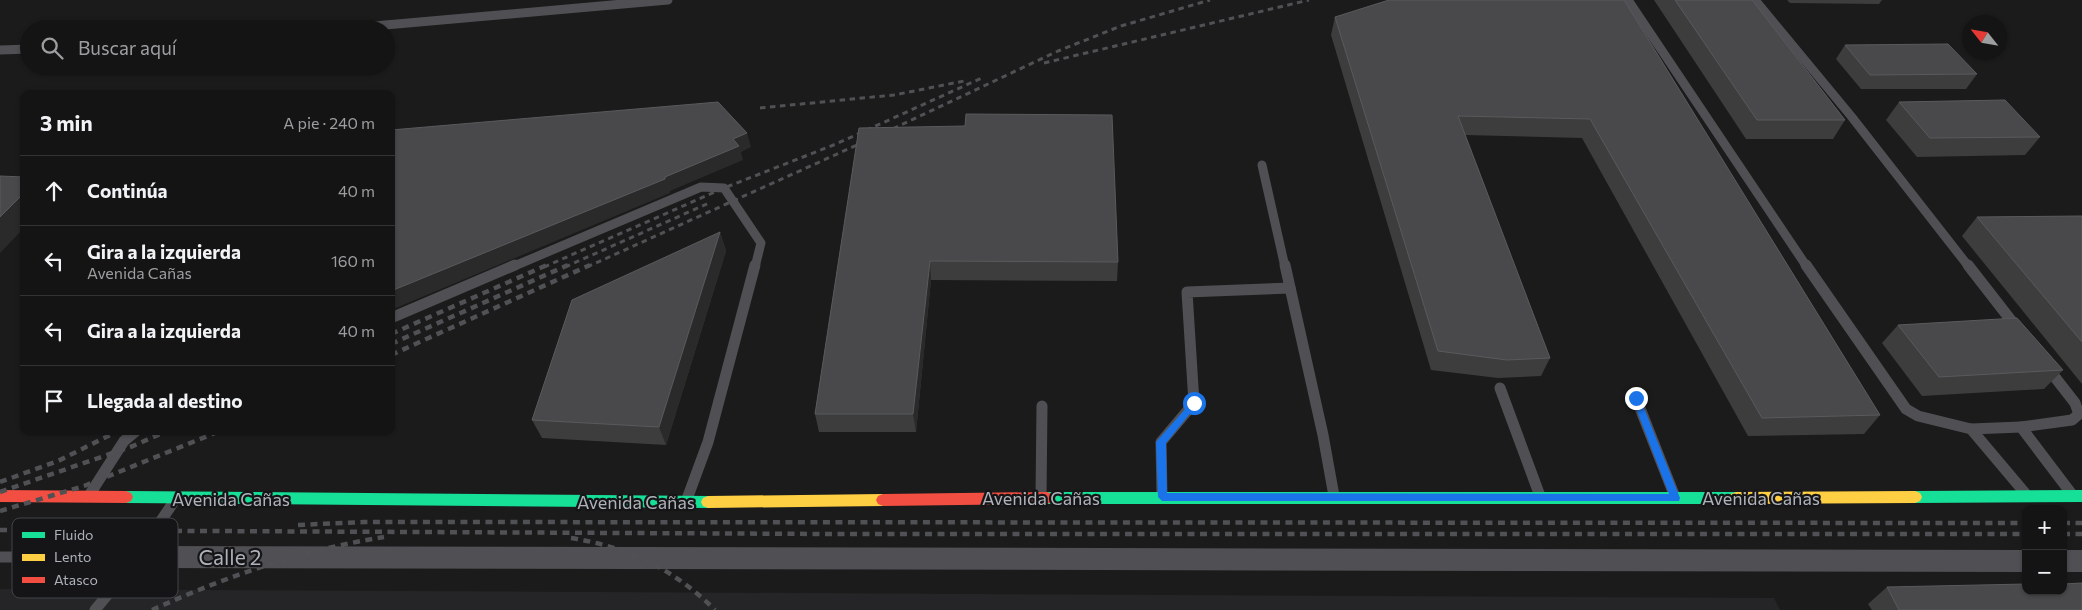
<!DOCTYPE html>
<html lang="es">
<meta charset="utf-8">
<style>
:root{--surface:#141414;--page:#212122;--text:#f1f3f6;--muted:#9d9ea0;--line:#333334}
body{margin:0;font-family:Commissioner,sans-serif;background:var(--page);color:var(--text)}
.controls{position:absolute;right:15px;bottom:15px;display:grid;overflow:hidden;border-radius:10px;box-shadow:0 1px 4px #0004}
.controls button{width:45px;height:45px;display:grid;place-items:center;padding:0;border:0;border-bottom:1px solid var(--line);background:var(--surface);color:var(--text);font:25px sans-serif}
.compass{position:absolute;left:1962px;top:15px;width:45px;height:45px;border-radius:50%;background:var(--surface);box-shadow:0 1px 4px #0004;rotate:301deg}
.stop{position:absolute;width:15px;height:15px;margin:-11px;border:4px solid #1a73e8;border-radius:50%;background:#fff}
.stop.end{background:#1a73e8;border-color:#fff;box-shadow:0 1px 5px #0008}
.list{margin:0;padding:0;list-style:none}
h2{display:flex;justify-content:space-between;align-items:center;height:65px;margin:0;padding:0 20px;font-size:21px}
h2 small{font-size:16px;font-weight:400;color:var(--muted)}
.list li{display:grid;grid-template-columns:32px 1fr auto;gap:15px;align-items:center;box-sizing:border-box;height:70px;padding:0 20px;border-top:1px solid var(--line)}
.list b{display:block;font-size:19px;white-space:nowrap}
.list p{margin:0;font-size:16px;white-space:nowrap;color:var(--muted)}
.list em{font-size:16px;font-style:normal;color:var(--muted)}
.icon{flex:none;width:28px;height:28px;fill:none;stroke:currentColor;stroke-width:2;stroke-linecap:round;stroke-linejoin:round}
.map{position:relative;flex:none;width:2082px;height:610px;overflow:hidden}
.search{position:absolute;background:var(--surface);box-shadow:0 1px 4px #0004;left:20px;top:20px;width:375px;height:55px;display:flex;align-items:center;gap:12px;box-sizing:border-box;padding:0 18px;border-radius:28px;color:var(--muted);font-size:19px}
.panel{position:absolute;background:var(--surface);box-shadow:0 1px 4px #0004;left:20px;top:90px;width:375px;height:345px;border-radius:10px}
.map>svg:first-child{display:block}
</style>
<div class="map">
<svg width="2082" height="610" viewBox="0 0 2082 610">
<rect width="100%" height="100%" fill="#1b1b1b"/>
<polygon fill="#252527" points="0,589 1774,598 1780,610 0,610"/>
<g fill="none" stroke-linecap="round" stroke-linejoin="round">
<g stroke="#505054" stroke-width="9">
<polyline points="1628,0 1807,267"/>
<polyline points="1755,0 1851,116 1969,267"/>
<polyline points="340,29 668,0"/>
<polyline points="0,50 29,49"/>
<polyline points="1262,165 1285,267"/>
<polyline points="512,267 701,187 724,188 761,243 755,267"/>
</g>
<g stroke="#505054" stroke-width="11">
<polyline points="1285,265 1323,435 1334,496"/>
<polyline points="1806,265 1906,409 1918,416 1971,429 2025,493"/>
<polyline points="1968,265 2017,328"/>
<polyline points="391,318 515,265"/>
<polyline points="2047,367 2075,403 2079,414 2072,420 2021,427 2071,493"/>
<polyline points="1500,388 1540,496"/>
<polyline points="1636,398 1675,497"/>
<polyline points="1971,429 2021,427"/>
<polyline points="90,494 124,441 136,431"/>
<polyline points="1162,496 1161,442 1194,403 1187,292 1290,288"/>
<polyline points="1041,497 1042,406"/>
<polyline points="687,499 708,442 755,265"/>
<polyline points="0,557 138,557"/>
<polyline points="95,610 127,571 175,500"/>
</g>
<g fill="#505054" fill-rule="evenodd">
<polygon points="138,546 2026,550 2026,572 138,568 129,565 126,557 129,549"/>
<rect x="2063" y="550" width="19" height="22"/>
</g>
<g fill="#16e098" fill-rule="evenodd">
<polygon points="2082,490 2082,502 1915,503 1910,501 1908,497 1910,493 1915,491"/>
<polygon points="126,491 708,496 713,498 715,502 713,506 708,508 126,503 121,501 119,497 121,493"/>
<polygon points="1047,492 1736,492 1741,494 1743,498 1741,502 1736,504 1047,504 1042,502 1040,498 1042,494"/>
</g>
<g fill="#ffcf43" fill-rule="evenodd">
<polygon points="1915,491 1920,493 1922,497 1920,501 1915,503 1736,504 1731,502 1729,498 1731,494 1736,492"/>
<polygon points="883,494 888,496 890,500 888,504 883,506 708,508 703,506 701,502 703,498 708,496"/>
</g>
<g fill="#f24e42" fill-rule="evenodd">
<polygon points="0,490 126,491 131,493 133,497 131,501 126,503 0,502"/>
<polygon points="1047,492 1052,494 1054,498 1052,502 1047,504 883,506 878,504 876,500 878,496 883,494"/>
</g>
<g stroke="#505154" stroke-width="3" stroke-dasharray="5.5 4.5" stroke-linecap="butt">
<polyline points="1044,63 1309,0"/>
<polyline points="760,108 894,95 964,81"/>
<polyline points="884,133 1058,51 1121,26 1210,0"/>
<polyline points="544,267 724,188 836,144 984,77"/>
<polyline points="565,267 709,203"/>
<polyline points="587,267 868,140"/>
</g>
<g stroke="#505154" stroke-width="4.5" stroke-dasharray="7 5.5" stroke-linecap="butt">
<polyline points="391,334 547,265"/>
<polyline points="391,344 568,265"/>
<polyline points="391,355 590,265"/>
<polyline points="0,482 58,461 112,434"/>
<polyline points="0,492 133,446 167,431"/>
<polyline points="0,511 84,486 220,431"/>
<polyline points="2063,523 2082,523"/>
<polyline points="298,525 364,522 2026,523"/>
<polyline points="0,530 830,534 2026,534"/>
<polyline points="2063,534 2082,534"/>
<path d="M571,538c57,9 103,31 144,72"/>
<path d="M152,610c75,-34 151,-60 232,-73"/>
</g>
</g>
<g fill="#3d3d3e">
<polygon points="1624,0 1880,415 1864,434 1748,436 1582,138 1465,135 1550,358 1541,376 1498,378 1431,370 1331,35 1335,17"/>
<polygon points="1654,0 1752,0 1845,120 1833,139 1746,139"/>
<polygon points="1787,0 1882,0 1879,4 1790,3"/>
<polygon points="1845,45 1977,74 1966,89 1861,89 1836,59"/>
<polygon points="1899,102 2040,137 2025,155 1917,157 1886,120"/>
<polygon points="859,128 1118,262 1117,281 931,280 916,432 819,432 815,414"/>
<polygon points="2082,216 2082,384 1962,236 1977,217"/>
<polygon points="720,232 726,251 666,445 542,438 532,420"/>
<polygon points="1898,325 2063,370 2044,389 1922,396 1882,343"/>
<polygon points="1887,587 2082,610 1872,610 1868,604"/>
</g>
<g fill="#2a2a2b">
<polygon points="747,133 751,147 741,152 743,160 670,191 670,193 391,310 391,291"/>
<polygon points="24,193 24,228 0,253 0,217"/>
<polygon points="720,232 726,251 666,445 659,427"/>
<polygon points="930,261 931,280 916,432 913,414"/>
</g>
<g fill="#49494c" stroke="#595a5d">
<polygon points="1389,0 1624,0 1880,415 1762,418 1590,119 1458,116 1550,358 1507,360 1438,351 1335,17"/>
<polygon points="1675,0 1752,0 1845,120 1757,120"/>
<polygon points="1948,44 1977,74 1870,75 1845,45"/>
<polygon points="2005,100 2040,137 1930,138 1899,102"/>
<polygon points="718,102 747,133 733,139 739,146 665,177 665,179 391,291 391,130"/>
<polygon points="966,114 1112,115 1118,262 930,261 913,414 815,414 859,128 965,126"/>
<polygon points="0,176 24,177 24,193 0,217"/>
<polygon points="2082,216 2082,342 1977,217"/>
<polygon points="720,232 659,427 532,420 572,300"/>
<polygon points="2017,318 2063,370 1939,377 1898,325"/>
<polygon points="2082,583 2082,610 1899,610 1887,587 2026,584 2026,591 2063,591 2063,584"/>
</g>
<polygon fill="#1a73e8" points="1636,395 1640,398 1680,498 1679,501 1162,501 1158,497 1156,442 1194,399 1197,400 1197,405 1166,443 1167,493 1669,494 1632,398"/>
<g text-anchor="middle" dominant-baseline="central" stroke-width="4.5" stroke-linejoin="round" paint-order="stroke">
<g font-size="18" fill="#aeb2ba" stroke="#151517">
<text x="1041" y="498">Avenida Cañas</text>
<text x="1761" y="498">Avenida Cañas</text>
<text x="231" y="499">Avenida Cañas</text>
<text x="636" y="502">Avenida Cañas</text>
</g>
<g font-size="21" fill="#aeb2ba" stroke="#151517">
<text x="230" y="556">Calle 2</text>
</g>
</g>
<rect x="12" y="518" width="166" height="80" rx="8" fill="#151517" stroke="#434448" stroke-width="1"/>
<rect x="22" y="532" width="23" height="6" fill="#16e098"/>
<rect x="22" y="554" width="23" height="7" fill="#ffcf43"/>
<rect x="22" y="577" width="23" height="6" fill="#f24e42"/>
<g font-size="14" fill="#aeb2ba">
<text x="54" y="540">Fluido</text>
<text x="54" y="562">Lento</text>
<text x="54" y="585">Atasco</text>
</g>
</svg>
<div class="controls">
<button>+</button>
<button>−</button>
</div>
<svg class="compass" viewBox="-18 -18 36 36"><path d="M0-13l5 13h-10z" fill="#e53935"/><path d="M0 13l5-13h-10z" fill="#9d9ea0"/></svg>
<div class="stop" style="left:1194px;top:403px"></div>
<div class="stop end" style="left:1636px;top:398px"></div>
<div class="search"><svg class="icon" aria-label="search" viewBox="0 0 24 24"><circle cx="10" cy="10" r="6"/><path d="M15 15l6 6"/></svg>Buscar aquí</div>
<section class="panel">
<h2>3 min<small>A pie · 240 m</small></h2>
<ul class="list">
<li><svg class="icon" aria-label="ahead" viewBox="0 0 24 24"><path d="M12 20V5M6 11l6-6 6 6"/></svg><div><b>Continúa</b></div><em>40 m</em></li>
<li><svg class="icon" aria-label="left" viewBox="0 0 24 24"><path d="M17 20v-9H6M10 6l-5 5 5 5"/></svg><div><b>Gira a la izquierda</b><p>Avenida Cañas</p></div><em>160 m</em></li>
<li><svg class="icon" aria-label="left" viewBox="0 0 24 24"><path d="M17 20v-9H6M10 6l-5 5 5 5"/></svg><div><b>Gira a la izquierda</b></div><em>40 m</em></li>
<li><svg class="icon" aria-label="arrive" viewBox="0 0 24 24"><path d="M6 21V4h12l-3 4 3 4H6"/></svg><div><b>Llegada al destino</b></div></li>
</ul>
</section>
</div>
